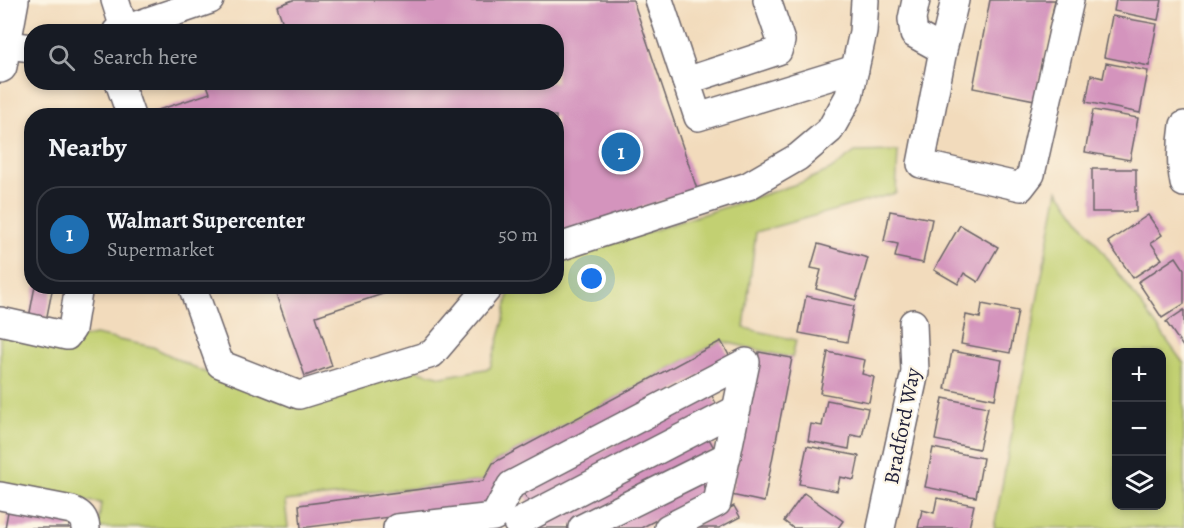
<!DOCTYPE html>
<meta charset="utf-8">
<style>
:root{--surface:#171b24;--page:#242831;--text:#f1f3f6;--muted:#9ea1a6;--line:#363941;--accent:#1f6fb2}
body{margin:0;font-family:Alegreya,serif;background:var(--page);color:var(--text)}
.controls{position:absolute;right:18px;bottom:18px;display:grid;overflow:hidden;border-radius:12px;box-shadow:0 3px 9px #0003}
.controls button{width:54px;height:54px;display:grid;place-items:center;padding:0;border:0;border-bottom:2px solid var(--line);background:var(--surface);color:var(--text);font:30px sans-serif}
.you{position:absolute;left:592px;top:279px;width:21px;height:21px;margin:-15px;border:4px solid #fff;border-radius:50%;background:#1a73e8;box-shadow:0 0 0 9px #1a73e833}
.badge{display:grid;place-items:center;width:39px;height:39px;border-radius:50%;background:var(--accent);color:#fff;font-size:20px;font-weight:700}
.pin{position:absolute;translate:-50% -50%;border:3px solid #fff;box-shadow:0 2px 6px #0006}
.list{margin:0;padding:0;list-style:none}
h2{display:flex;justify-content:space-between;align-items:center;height:78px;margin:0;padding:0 24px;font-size:26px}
h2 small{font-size:20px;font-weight:400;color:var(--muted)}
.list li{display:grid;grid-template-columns:39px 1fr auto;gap:18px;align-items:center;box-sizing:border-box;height:96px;margin:0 12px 12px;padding:0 12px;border:2px solid var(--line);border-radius:24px}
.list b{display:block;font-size:22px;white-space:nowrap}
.list p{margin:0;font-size:20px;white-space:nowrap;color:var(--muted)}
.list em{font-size:20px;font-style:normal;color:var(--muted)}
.icon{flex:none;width:33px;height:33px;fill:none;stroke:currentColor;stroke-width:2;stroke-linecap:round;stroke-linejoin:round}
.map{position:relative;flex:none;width:1184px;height:528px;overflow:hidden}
.search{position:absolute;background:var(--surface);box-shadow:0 3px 9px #0003;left:24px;top:24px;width:540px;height:66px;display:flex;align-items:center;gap:15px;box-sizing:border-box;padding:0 21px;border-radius:24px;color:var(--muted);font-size:22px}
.panel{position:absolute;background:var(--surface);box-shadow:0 3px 9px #0003;left:24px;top:108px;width:540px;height:186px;border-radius:24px}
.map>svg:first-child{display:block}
</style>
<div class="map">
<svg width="1184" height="528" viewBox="0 0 1184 528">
<rect width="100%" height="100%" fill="#fcf5e5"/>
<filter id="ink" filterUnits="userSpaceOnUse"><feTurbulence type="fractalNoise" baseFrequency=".0167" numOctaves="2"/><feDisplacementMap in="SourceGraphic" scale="12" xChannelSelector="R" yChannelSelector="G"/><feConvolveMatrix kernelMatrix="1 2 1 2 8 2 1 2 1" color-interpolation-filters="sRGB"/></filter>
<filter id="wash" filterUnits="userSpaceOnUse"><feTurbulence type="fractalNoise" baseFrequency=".008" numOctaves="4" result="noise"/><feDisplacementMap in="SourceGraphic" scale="24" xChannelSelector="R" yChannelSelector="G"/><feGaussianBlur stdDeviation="1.35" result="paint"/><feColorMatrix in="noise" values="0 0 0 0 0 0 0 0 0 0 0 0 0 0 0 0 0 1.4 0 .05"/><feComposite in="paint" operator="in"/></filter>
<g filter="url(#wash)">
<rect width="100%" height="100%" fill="#f2dbbc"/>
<g fill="#c2d072" stroke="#727956" stroke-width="1.5" fill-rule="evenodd">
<polygon points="898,151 896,193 756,232 744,328 796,340 792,358 721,341 493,463 483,481 285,501 288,528 98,528 101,503 0,488 0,329 67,341 95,335 153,347 199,370 300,407 415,370 442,377 490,368 503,324 510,287 556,286 557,261 800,183 830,170 855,152"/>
<path d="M1058,190l126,174v164h-190zM1116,352h46v154h-46z"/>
</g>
<g id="blocks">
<g fill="#d494bd">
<polygon points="293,0 633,0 697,189 556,236 556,116 150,116 149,113 210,93 206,82 556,82 556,32 286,32 277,6"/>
<polygon points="990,0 1055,0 1035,100 973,88"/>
<polygon points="1116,0 1162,0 1158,20 1114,11"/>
<polygon points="1112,16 1157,24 1149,66 1104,57"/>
<polygon points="1106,63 1148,71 1140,113 1086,102 1091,75 1103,78"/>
<polygon points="1093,110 1138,118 1130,160 1085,152"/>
<rect x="1092" y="169" width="44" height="43"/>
<polygon points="890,211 932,219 923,263 895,257 898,244 884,241"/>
<polygon points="1148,215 1162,235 1151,243 1162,259 1133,278 1108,242"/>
<polygon points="960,225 998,247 978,282 964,273 958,284 934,270"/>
<polygon points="818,244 868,258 856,300 816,289 821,270 811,268"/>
<polygon points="1176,257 1184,269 1184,304 1162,318 1138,282"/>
<polygon points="35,286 53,286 45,326 28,323"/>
<polygon points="273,286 404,286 404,287 316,316 332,366 305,376"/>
<polygon points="806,296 854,306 847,342 799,333"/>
<polygon points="982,304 1018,311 1010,353 961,344 966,315 980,318"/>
<polygon points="1184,310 1184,348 1166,322"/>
<polygon points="721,341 730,357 487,505 301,528 299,505 483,481 493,463"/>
<polygon points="952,351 1002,360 995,399 945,389"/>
<polygon points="759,352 792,358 764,502 731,495"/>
<polygon points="828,352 865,360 862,374 874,377 869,402 820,393"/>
<polygon points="711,394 719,409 532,507 523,492"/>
<polygon points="943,398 988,407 979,449 935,440"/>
<polygon points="827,400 868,408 862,437 851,435 849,449 808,441 811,424 822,426"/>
<polygon points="707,435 715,450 567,528 529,528"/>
<polygon points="807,446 859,456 854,480 840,477 837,491 799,484"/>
<polygon points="933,448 983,458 976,497 925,487"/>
<polygon points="699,477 708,493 641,528 603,528"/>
<polygon points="804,493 843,521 838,528 793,528 784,521"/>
<polygon points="937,498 974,505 969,528 918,528 922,510 934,513"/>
<polygon points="9,506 71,517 69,528 5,528"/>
<polygon points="734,506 740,517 719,528 692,528"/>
</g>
</g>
</g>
<g filter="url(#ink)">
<use href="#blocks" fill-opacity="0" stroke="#6b6368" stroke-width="1.5"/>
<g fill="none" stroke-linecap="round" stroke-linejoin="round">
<defs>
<g id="minor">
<polyline points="115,0 124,28"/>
<polyline points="659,0 686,81 778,51 781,41 767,0"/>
<polyline points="916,0 912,19 914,34 943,50 921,164 1021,187 1031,174 1070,0"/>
<polyline points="116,32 210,0"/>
<polyline points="0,44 32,48"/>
<polyline points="943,50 955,0"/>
<polyline points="686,81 698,117 855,69"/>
<polyline points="119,82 131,116"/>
<path d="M1184,125c-3,20 -4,38 0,58"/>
<polyline points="556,248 748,186 798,157 830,130 849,96 863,32 865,0"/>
<polyline points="192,286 220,364 299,395 432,354 490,286"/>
<polyline points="0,321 67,336 72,329 79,286"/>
<path d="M0,496l72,14c9,4 13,8 14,18"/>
<polyline points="517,523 737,409"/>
<polyline points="397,528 494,517 511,485 746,362 717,503 668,528"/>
<polyline points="582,528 727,456"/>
<polyline points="881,528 915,372 913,323"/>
</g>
<polyline id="major" points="0,66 12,0"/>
</defs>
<use href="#minor" stroke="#6b6368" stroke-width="30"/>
<use href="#major" stroke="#6b6368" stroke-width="36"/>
<use href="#minor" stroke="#fff" stroke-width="27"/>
<use href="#major" stroke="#fff" stroke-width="33"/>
</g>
</g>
<g text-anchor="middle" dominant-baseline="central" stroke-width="4.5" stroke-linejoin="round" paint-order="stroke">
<g font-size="21" fill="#22223b" stroke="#fcf5e5">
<text transform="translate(902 426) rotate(-79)">Bradford Way</text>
</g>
</g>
</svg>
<div class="controls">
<button>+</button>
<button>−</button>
<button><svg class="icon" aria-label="layers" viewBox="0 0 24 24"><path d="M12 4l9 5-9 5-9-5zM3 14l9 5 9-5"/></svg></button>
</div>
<div class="you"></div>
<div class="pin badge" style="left:621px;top:152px">1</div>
<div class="search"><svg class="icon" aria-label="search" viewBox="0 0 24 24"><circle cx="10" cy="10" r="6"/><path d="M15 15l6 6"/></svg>Search here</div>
<section class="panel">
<h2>Nearby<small></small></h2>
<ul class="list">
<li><span class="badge">1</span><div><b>Walmart Supercenter</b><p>Supermarket</p></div><em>50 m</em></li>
</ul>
</section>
</div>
